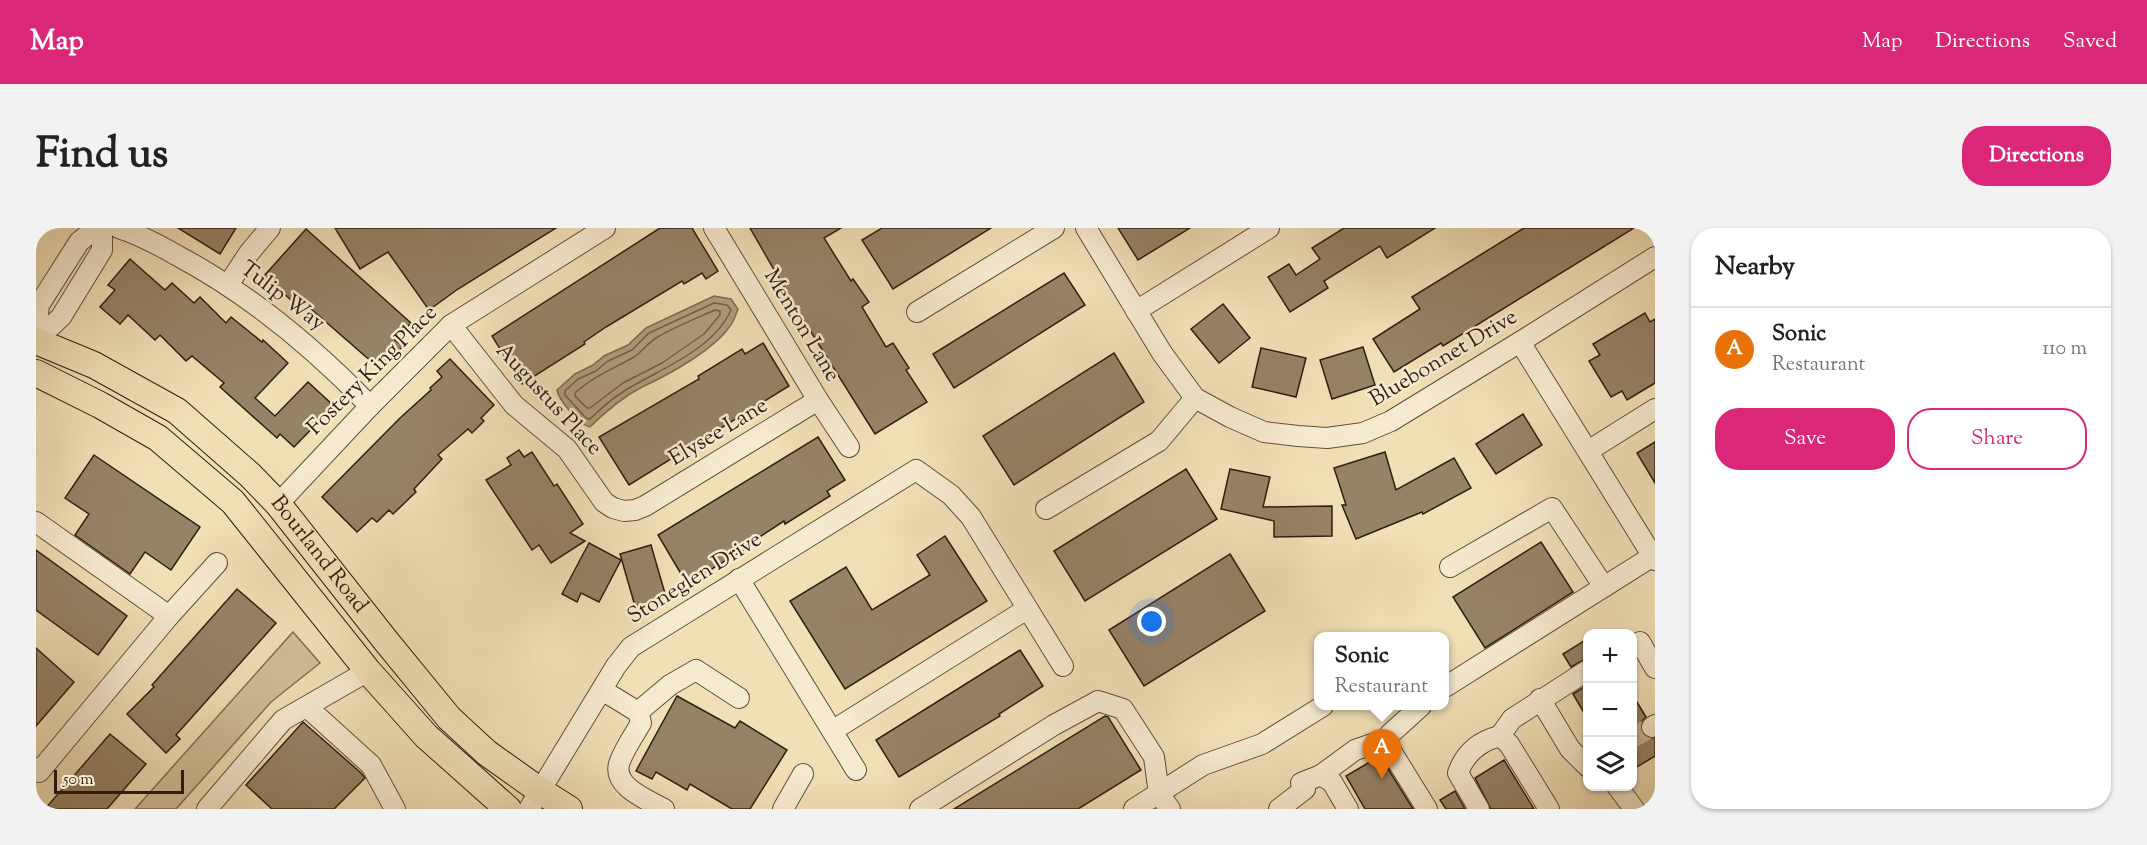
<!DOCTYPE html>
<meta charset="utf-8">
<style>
:root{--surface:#fff;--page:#f2f2f2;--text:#222;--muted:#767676;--line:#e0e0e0;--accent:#db2777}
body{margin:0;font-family:"Sorts Mill Goudy",serif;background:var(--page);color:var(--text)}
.controls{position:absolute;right:18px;bottom:18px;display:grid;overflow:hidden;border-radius:12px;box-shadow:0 2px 4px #0004}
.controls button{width:54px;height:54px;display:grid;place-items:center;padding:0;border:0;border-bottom:2px solid var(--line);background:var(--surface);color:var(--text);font:30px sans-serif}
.scale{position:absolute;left:18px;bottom:15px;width:130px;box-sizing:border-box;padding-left:6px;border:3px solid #341d10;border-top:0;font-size:16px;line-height:21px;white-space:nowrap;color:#341d10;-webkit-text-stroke:4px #f6ead0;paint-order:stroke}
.you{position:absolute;left:1116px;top:394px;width:21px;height:21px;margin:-15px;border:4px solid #fff;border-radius:50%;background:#1a73e8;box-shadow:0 0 0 9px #1a73e833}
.badge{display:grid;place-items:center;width:39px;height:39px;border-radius:50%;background:var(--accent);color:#fff;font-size:20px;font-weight:700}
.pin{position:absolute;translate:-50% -50px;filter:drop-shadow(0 2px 3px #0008)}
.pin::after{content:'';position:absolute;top:32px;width:21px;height:18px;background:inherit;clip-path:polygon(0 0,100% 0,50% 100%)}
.popup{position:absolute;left:1278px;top:404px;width:135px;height:78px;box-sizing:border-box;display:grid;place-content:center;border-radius:12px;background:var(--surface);filter:drop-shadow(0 2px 4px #0005);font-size:20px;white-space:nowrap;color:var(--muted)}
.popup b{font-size:22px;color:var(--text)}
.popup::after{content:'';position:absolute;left:50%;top:100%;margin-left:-12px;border:12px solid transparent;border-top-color:var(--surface)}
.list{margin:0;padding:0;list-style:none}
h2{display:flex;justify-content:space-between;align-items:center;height:78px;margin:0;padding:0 24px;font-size:26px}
h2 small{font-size:20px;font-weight:400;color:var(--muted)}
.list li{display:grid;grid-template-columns:39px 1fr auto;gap:18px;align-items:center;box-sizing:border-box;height:84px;padding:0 24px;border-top:2px solid var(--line)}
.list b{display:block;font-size:22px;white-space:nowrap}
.list p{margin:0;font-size:20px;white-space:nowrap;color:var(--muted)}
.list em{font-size:20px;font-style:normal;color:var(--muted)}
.actions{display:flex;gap:12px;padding:18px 24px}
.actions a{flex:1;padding:14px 0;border:2px solid var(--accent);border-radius:24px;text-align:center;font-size:21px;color:var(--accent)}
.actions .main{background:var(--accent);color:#fff}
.icon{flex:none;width:33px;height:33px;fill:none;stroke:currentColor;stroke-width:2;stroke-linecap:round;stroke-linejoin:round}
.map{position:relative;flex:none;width:1619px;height:581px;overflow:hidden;border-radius:24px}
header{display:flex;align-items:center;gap:36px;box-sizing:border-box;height:84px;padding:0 30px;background:var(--accent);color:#fff}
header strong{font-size:28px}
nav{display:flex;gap:33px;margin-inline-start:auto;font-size:21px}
.intro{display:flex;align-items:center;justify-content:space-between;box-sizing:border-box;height:144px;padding:0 36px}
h1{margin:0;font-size:42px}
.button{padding:15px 27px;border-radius:24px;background:var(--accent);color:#fff;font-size:21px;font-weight:700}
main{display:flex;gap:36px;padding:0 36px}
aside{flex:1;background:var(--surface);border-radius:24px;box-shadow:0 2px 4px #0004}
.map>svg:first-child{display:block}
</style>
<header>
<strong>Map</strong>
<nav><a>Map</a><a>Directions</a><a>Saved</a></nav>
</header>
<div class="intro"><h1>Find us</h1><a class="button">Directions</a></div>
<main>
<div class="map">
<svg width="1619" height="581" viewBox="0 0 1619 581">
<rect width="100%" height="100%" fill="#f1dfb6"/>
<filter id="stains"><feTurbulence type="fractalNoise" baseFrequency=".00333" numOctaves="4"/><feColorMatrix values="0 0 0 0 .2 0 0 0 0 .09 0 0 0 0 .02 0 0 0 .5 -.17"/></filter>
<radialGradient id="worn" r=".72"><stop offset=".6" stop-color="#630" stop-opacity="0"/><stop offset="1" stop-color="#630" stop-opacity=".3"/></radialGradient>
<polygon fill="#d1be9a" stroke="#826e55" stroke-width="1.5" points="257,404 284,435 235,474 140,581 99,581"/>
<path fill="#b19d7e" stroke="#7f6a52" stroke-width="1.5" d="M678,68l17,3 7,10c-2,5 -4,12 -8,17 -16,24 -62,49 -88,61 -19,10 -37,25 -52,40 -10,-2 -31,-26 -33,-37l18,-16 18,-9 11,-9 24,-11 18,-17z"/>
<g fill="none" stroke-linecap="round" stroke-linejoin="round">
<g stroke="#725d47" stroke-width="1.5">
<path d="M678,75l13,2 4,5c-16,36 -61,55 -93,73 -18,9 -34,22 -48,36l-4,-1 -21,-23v-4l13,-12 18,-8 12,-10 24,-11 17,-17z"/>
<path d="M679,82l5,1v4l-16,19 -42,29 -39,20 -33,25h-3l-12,-12v-3c17,-16 40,-25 59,-36 8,-5 14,-14 22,-19 18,-11 39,-19 59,-28z"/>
</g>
</g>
<g fill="#968266" stroke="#341d10" stroke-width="1.5">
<polygon points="142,0 200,0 184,26"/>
<polygon points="299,0 520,0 422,61 393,82 352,24 324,41"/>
<polygon points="624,0 656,0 682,43 670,51 666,45 648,56 646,53 570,99 548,114 549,116 486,156 456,108"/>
<polygon points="714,0 805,0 788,10 815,53 817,51 833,74 826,79 850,119 857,115 873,140 870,142 891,174 839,206 760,80"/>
<polygon points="846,0 955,0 857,61 826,12"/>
<polygon points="1082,0 1154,0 1102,32"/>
<polygon points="1308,0 1399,0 1351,30 1344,18 1288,53 1292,60 1254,84 1232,49 1253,36 1260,47 1284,31 1276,20"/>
<polygon points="1488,0 1598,0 1407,118 1405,115 1358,144 1337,111 1384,81 1376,69"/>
<polygon points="270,1 375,95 359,112 367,118 345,142 259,67 255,72 228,48"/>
<polygon points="94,31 129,62 136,55 158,75 164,69 190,95 195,89 226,114 227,112 252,135 219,170 239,188 272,154 298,178 258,219 244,206 241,210 184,159 188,155 156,128 150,133 124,107 119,112 92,87 84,96 64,79 79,62 72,57"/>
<polygon points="1028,45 1049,77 918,160 897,126"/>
<polygon points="1187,76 1214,110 1183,135 1155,101"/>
<polygon points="1609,85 1614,94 1619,91 1619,155 1591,172 1586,163 1575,169 1553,133 1564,127 1557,116"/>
<polygon points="727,115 753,158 593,257 563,209 663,151 662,148 706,121 709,126"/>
<polygon points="1327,119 1339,157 1296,171 1284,132"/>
<polygon points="1225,120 1270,130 1260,169 1216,159"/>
<polygon points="1078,125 1108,174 978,257 947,208"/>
<polygon points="414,131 458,177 445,190 448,193 436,205 432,201 402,227 406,231 378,261 380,264 357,286 353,282 341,294 336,290 321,304 286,269 364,190 395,162 394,160 406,149 401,143"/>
<polygon points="1487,186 1506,217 1460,246 1440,216"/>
<polygon points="782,209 809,252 791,263 794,268 749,296 748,293 713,316 714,318 651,356 622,307"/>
<polygon points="1619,214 1619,255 1601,225"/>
<polygon points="483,222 488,229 496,224 518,258 521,256 547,296 534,305 549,313 515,335 503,317 496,322 450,252 475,237 471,230"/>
<polygon points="1349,224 1360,262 1418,230 1435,260 1387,286 1386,284 1320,311 1306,277 1310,277 1298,240"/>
<polygon points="58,227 164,299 135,342 109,324 94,346 39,307 53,286 29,270"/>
<polygon points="1150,241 1181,291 1049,373 1018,323"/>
<polygon points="1194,241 1234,249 1227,279 1296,278 1296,308 1238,309 1238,293 1185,281"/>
<polygon points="909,308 951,373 809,461 754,373 810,339 836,382 894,347 881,327"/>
<polygon points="1505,314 1537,364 1449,420 1417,369"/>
<polygon points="553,315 585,332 563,374 545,365 541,374 526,366"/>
<polygon points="615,317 630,369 599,378 584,326"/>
<polygon points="0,322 91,388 62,427 0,382"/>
<polygon points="1194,326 1229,383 1108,458 1073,402"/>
<polygon points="201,361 240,395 140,507 144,511 130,525 91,486 118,459 116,457"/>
<polygon points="1551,411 1551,430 1535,439 1527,426"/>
<polygon points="0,420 38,454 0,498"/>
<polygon points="984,422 1007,458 963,486 964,488 863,549 840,512"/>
<polygon points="1551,457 1551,490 1537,466"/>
<polygon points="1596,466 1610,489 1605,494 1606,505 1611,510 1619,510 1619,528 1596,542"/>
<polygon points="641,468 699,500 704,493 751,522 714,581 696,581 654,556 651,562 620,544 616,551 600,543"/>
<polygon points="1069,488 1072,489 1105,542 1042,581 918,581"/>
<polygon points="267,494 325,545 329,550 298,581 236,581 210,557"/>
<polygon points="74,506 110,536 71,581 9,581"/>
<polygon points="1344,528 1377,581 1329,581 1310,548"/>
<polygon points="1468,532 1498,581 1455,581 1439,550"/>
<polygon points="1419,563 1429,581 1410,581 1404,572"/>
</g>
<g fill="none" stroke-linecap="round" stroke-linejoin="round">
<polyline stroke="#cbb895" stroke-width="20" stroke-dasharray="20 10" stroke-linecap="butt" points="1596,510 1616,499"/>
<defs>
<g id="minor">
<path d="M83,0c21,7 40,17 59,28 73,39 134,90 192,150"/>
<polyline points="678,0 782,172 813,219"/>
<polyline points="1050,0 1126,125 1159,170 1194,189 1228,204 1262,208 1291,210 1327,205 1355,193 1484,114 1619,29"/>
<polyline points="192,57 213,25 234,0"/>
<polyline points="1100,83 1233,0"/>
<polyline points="881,84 1018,0"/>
<polyline points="415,97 478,177 531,221 568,274 577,280 588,283 599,282 609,278 782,172"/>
<polyline points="0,105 3,77 43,14 60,0"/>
<polyline points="0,112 25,89 66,22 66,0"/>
<polyline points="1484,114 1619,332"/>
<polyline points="1552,223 1619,181"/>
<polyline points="242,276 334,178 415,97 569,0"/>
<polyline points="1010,281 1123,213 1159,170"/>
<polyline points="0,294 133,388 3,544 0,540"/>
<polyline points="1414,339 1516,280 1568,359"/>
<polyline points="703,351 820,542"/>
<polyline points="133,388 181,335"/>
<polyline points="1604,414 1619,440"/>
<polyline points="1409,459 1617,328"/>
<path d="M566,462l36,22 3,11c-7,12 -16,25 -21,38 -10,25 28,39 44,48"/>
<polyline points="1504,471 1534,521 1552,539"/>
<polyline points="271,479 335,537 359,581"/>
<polyline points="602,484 634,457 660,442 703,470"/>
<polyline points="1616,499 1619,497"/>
<polyline points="796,503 991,381"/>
<polyline points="1464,508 1476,491 1552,442"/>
<polyline points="1352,518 1354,506 1385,478"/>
<polyline points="1285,547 1296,554 1312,581"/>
<polyline points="1265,555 1285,547 1319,522 1342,514 1352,518 1391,581"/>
<polyline points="1581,558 1598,581"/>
<polyline points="171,581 247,492 332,443"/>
<polyline points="493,581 580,438 595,419 880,242 915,267 935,289 1027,438"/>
<polyline points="747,581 767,546"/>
<polyline points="884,581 1018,497 1062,473 1087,481 1118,529 1123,566 1134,581"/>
<polyline points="1098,581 1167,537 1226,516 1287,478"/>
<polyline points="1243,581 1269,561"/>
<path d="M1443,581l-21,-36c7,-20 22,-32 42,-37l9,8 40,65"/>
</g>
<g id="major">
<path id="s1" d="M0,113l58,24 83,46 73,64 28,29 108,137 63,77 38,35 52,37 30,19"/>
<polyline points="0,145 64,177 122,210 197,274 332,443 390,508 472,581"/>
</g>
</defs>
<use href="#minor" stroke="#634e3a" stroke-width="22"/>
<use href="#major" stroke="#341d10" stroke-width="28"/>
<use href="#minor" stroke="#f6ead0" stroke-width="20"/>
<use href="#major" stroke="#f1dfb6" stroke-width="26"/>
</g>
<g text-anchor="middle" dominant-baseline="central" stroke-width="5" stroke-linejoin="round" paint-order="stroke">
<g font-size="22" fill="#341d10" stroke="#f6ead0">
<text transform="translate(246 69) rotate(37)">Tulip Way</text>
<text transform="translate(765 98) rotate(59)">Menton Lane</text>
<text transform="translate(1408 131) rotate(-31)">Bluebonnet Drive</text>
<text transform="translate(337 143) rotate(-45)">Fostery King Place</text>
<text transform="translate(512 172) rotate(47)">Augustus Place</text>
<text transform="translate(683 205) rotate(-31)">Elysee Lane</text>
<text stroke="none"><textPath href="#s1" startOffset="360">Bourland Road</textPath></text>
<text transform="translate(659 351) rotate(-32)">Stoneglen Drive</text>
</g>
</g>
<rect width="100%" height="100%" filter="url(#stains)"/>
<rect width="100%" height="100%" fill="url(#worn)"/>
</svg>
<div class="controls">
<button>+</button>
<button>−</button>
<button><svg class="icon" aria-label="layers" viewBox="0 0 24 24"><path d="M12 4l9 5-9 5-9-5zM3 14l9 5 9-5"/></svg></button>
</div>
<div class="scale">50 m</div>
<div class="you"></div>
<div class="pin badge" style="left:1346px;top:551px;background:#e8710a">A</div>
<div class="popup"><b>Sonic</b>Restaurant</div>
</div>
<aside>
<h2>Nearby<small></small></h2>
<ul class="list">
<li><span class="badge" style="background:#e8710a">A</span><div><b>Sonic</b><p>Restaurant</p></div><em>110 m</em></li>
</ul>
<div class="actions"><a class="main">Save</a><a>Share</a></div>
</aside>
</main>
